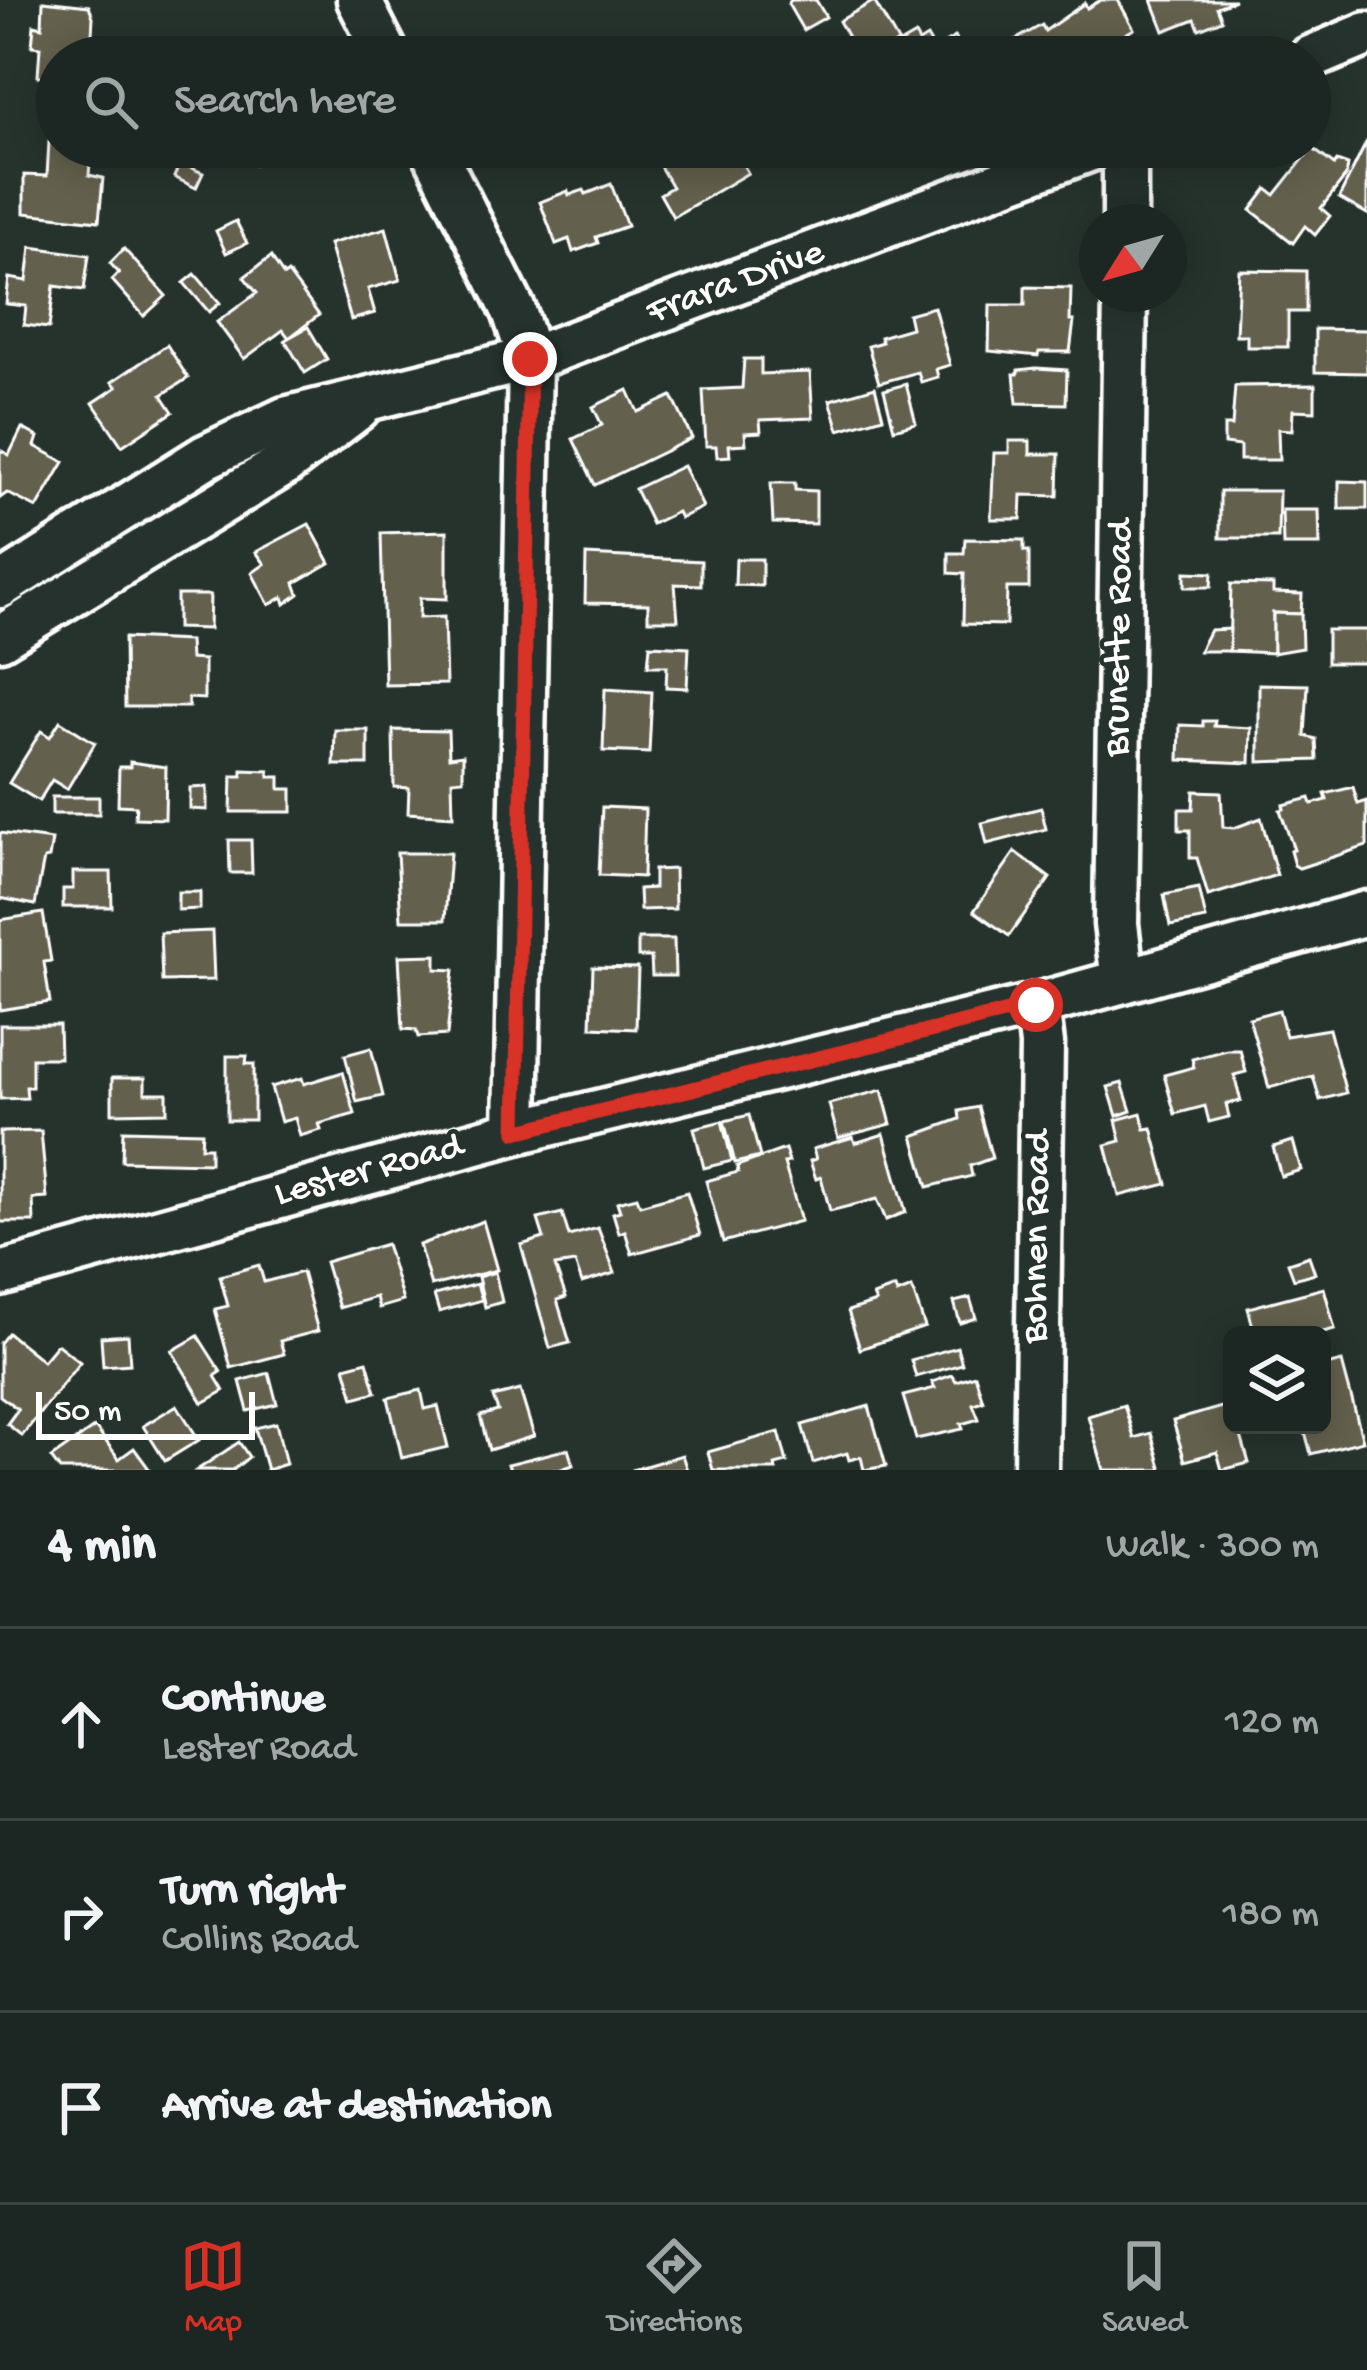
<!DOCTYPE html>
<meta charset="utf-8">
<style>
:root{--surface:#1c2622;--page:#252e2a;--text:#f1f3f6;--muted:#a0a5a5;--line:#3a4340;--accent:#d93025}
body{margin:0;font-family:"Gochi Hand",sans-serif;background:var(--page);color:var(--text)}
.controls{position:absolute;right:36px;bottom:36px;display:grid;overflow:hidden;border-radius:18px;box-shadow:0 6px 30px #0003}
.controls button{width:108px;height:108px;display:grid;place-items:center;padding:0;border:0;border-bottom:3px solid var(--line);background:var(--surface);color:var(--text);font:60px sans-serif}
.compass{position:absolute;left:1079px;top:204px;width:108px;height:108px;border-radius:50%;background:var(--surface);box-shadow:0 6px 30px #0003;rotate:233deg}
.scale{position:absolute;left:36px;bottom:30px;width:219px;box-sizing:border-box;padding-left:12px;border:6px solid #fff;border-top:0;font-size:33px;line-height:42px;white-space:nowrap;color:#fff;-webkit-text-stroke:9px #26332d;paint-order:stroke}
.stop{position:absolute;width:36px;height:36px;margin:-27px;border:9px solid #d93025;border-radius:50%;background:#fff}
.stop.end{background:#d93025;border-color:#fff;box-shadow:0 3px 12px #0008}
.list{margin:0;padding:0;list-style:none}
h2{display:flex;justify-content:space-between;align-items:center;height:156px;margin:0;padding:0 48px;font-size:51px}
h2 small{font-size:39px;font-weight:400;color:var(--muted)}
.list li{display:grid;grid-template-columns:78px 1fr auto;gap:36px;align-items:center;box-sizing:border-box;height:192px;padding:0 48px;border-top:3px solid var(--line)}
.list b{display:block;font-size:45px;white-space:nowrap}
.list p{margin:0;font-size:39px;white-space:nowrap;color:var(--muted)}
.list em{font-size:39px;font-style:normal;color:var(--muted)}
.icon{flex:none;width:66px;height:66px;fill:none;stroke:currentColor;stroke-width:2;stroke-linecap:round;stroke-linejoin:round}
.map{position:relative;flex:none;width:1367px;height:1470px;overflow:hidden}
.search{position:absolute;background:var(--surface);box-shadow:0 6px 30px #0003;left:36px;right:36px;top:36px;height:132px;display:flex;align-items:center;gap:30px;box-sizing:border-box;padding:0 42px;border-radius:66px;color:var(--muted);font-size:45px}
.sheet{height:732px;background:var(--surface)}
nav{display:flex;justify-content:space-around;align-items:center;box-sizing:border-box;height:168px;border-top:3px solid var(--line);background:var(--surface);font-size:33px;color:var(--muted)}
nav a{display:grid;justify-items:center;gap:6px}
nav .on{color:var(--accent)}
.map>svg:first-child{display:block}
</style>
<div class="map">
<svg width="1367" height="1470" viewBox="0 0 1367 1470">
<rect width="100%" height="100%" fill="#26332d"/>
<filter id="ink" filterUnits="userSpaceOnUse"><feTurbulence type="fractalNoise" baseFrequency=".00833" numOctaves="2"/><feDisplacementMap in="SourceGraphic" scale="24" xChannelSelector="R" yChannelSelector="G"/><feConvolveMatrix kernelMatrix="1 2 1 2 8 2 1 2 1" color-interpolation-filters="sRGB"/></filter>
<g filter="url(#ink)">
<g fill="#63614d" stroke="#fff" stroke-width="3">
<polygon points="791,0 816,0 826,17 803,30 788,4"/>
<polygon points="1101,0 1118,0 1134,29 1085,57 1074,57 1068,46 1051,57 1023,57 1013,41 1042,25 1045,31 1085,3 1087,8"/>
<polygon points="1152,0 1235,0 1217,7 1222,20 1199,29 1195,19 1164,31"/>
<polygon points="43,1 89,6 93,17 91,53 99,54 98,57 57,57 57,78 38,76 40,47 32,46 34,25 42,27"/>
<polygon points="874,1 898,42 873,57 859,57 839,21"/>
<polygon points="915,35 919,42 927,37 934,49 955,37 967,57 884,57 882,54"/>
<polygon points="49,141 57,141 57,147 117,147 110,160 91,150 89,175 103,178 99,221 24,213 24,175 47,176"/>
<polygon points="1367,141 1367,214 1339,198"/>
<polygon points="216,147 254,147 261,150 255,164 236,157 234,163 213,155"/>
<polygon points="680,147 714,147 717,154 733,147 748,173 673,217 660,194 672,187 658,163"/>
<polygon points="1312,148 1334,165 1337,161 1348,165 1346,176 1321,208 1330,216 1315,235 1305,226 1293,243 1251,210 1267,189 1275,195"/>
<polygon points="180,163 203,173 196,188 174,177"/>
<polygon points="611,184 627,226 596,237 598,243 573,252 569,239 556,244 540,202 568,191 569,195 584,190 586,194"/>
<polygon points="236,221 247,243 226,253 216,231"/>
<polygon points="386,228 400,280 368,289 375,313 351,320 329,244"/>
<polygon points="31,247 89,255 84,290 54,286 49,328 24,325 26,306 6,304 9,278 27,281"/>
<polygon points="124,249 166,296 144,316 112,280 119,273 110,263"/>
<polygon points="271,257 284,276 288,273 319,315 289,338 283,330 244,359 217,322 257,293 244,277"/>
<polygon points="1239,270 1306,271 1306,312 1288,312 1288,347 1247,347 1247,335 1236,335"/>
<polygon points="195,274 220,303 209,312 184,283"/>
<polygon points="1025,287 1071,288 1070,321 1074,321 1070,352 1039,352 1038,356 989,351 990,305 1025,305"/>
<polygon points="934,307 950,365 936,369 938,377 921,382 918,372 879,383 868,346 882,342 880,337 911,328 908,314"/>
<polygon points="308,327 327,359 305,373 285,340"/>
<polygon points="1315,329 1367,330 1367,373 1315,372"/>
<polygon points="167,345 188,378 162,395 173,412 122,446 93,403 117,387 112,382"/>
<polygon points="744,359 761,359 761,374 810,372 813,418 760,420 761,432 745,433 746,444 729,445 730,456 717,457 716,446 706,446 703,390 742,388"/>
<polygon points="1036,368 1067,370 1066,404 1017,403 1014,374 1018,374 1018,370"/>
<polygon points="906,384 916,423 894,429 884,390"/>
<polygon points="1315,385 1315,411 1293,410 1292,430 1278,429 1279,460 1240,460 1240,446 1224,444 1224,426 1232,426 1235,386"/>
<polygon points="875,387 883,417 839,430 830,400"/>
<polygon points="628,390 638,412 672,396 692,438 595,485 573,439 602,425 593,407"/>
<polygon points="22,428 38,437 35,446 64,462 37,508 7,493 0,498 0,450 9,455"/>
<polygon points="1009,441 1030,441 1030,454 1059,454 1058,496 1022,495 1021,519 991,519 994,453 1009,453"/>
<polygon points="683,466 703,507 680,518 677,512 652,524 635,489"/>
<polygon points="1339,481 1367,482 1367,509 1339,509"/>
<polygon points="771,483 795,483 795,490 816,491 816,524 773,523"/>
<polygon points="1220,491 1279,491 1278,538 1220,538"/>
<polygon points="1282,510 1319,510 1320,545 1283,545"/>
<polygon points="309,524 330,563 295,583 299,594 285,604 283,597 269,605 252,573 265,564 256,552"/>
<polygon points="447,531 447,599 420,598 419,618 444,617 446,684 385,685 381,533"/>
<polygon points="965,539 1024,540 1024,551 1029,551 1029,588 1007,588 1006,625 963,624 964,574 949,573 949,553 964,553"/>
<polygon points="586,555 701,561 701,585 675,584 678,620 648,620 648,604 585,603"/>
<polygon points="736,559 762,559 762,586 735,585"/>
<polygon points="1185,572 1212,573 1211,587 1185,587"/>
<polygon points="1231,584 1273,585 1273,593 1302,594 1301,614 1273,613 1273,653 1229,651"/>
<polygon points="177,595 210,595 209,629 177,628"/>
<polygon points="1273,613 1301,614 1302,648 1273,653"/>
<polygon points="1230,629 1229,651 1199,651 1210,630"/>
<rect x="1327" y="630" width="40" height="33"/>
<polygon points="124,638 189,641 190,659 204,660 204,699 188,698 189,707 125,707"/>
<polygon points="650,645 689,647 687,688 666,687 667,666 648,666"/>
<polygon points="1259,684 1308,685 1305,736 1316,739 1317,760 1259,762"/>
<polygon points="605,689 652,692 649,753 603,751"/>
<polygon points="60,721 95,743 67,789 52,780 39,801 9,783 41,731 50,737"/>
<polygon points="1203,721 1215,721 1214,726 1251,728 1250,763 1179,760 1180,725 1203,726"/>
<polygon points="335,730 368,730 368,765 334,765"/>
<polygon points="393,730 448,731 449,757 463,755 463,779 452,780 453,816 408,813 409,788 394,787"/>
<polygon points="130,762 166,767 165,819 135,818 136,806 118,805 119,767 130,767"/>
<polygon points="242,770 269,771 269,777 280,777 280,789 292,789 292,812 231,812 232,776 242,776"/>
<polygon points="207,787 207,810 190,809 190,788"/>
<polygon points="1353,787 1358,804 1367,801 1367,846 1299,868 1294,865 1290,851 1294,850 1280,810 1284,809 1283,805 1310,798 1312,804 1327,800 1325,794"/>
<polygon points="1194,791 1221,792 1223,827 1234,828 1261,818 1277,875 1208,896 1197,858 1190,858 1190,830 1179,830 1179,809 1193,809"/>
<rect x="52" y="797" width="47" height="17"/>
<polygon points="602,807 645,809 643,877 599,875"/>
<polygon points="1041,808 1046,829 987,844 982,823"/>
<polygon points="0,833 52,840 49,858 44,859 35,905 0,898"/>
<polygon points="229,840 251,840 252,873 230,873"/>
<polygon points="1015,852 1050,878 1009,936 974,911"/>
<polygon points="397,853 450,853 445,920 401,920"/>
<polygon points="674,869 675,909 640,910 639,889 654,888 654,870"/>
<polygon points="73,872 111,872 112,907 63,907 63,889 73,889"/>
<polygon points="1199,888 1206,919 1170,926 1164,895"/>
<polygon points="178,892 200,892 200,909 178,910"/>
<polygon points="43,913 51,961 44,962 50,1002 0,1010 0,920"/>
<polygon points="212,931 214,980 162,981 160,933"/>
<polygon points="638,939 674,939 675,976 652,976 651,957 638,957"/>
<polygon points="436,955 436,969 454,970 447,1035 418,1037 416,1030 403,1029 399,956"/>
<polygon points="593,967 638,968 636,1029 591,1027"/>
<polygon points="1279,1010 1286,1036 1329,1029 1346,1093 1320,1100 1313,1076 1269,1088 1249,1018"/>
<polygon points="0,1025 59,1025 60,1058 32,1058 32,1087 26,1087 27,1098 0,1099"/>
<polygon points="371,1048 383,1096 357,1102 345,1055"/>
<polygon points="1227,1050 1240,1050 1246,1072 1234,1075 1241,1101 1226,1104 1229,1117 1209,1122 1205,1106 1175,1114 1164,1075 1194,1067 1192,1059"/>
<polygon points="227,1056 247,1056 246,1064 254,1064 254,1120 227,1120"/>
<polygon points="343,1072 355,1114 319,1124 321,1130 300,1136 295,1118 281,1122 271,1087 302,1078 304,1084"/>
<polygon points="112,1078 145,1078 145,1093 167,1093 167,1112 112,1113"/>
<polygon points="1122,1083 1131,1111 1117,1116 1108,1087"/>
<polygon points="882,1090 891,1124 838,1138 829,1104"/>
<polygon points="978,1107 992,1158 970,1166 972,1176 928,1187 913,1136 960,1119 959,1111"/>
<polygon points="1141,1113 1145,1129 1152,1128 1167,1184 1119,1196 1106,1145 1121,1141 1116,1120"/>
<polygon points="749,1115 760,1157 735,1163 724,1121"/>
<polygon points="722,1121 732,1161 704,1168 694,1128"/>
<polygon points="123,1130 202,1132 201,1147 210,1147 210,1163 122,1161"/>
<polygon points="41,1131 47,1198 33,1199 34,1222 0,1222 0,1132"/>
<polygon points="884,1134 906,1212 886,1220 877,1199 830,1211 821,1177 816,1179 810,1161 816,1159 813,1149 853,1137 855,1143"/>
<polygon points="1293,1141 1301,1170 1281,1176 1273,1147"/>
<polygon points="785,1149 789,1162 784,1163 801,1221 723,1242 706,1181 738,1172 737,1166"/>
<polygon points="687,1192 700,1235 632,1254 625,1231 619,1233 613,1213 620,1211 617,1202 637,1197 640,1205"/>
<polygon points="562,1213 569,1236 598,1228 615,1273 582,1283 575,1263 555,1266 566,1297 557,1300 570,1343 550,1348 521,1245 544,1238 538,1219"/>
<polygon points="483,1221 497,1270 431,1286 419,1245"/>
<polygon points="386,1244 403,1301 379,1308 376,1297 339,1308 325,1262"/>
<polygon points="1309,1256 1315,1273 1294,1279 1288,1263"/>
<polygon points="259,1265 264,1282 302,1272 318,1331 280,1341 284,1354 231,1368 215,1309 228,1306 220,1276"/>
<polygon points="495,1272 502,1302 485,1307 478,1277"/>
<polygon points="477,1284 482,1300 439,1312 434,1295"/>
<polygon points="895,1288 897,1294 912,1288 925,1327 860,1349 848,1311 876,1302 873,1296"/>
<polygon points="1324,1288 1335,1329 1311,1335 1255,1335 1248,1308"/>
<polygon points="970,1298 976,1318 960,1323 954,1302"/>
<polygon points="8,1333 43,1361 57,1344 80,1362 22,1436 7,1424 18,1409 0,1396 0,1343"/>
<polygon points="128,1335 130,1364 103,1366 101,1337"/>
<polygon points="198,1336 221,1372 215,1376 224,1391 203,1403 172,1351"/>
<polygon points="957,1347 962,1364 916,1377 911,1360"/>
<polygon points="367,1361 376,1392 354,1398 345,1367"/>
<polygon points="1342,1362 1363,1441 1311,1454 1304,1428 1294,1431 1292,1425 1322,1425 1322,1367"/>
<polygon points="269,1373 277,1404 248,1411 240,1381"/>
<polygon points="952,1375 956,1381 975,1375 983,1401 973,1404 979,1419 961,1424 963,1429 916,1439 903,1396 935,1388 932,1382"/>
<polygon points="421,1390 425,1409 438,1406 448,1447 402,1458 388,1398"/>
<polygon points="520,1390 534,1436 489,1450 480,1416 498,1411 493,1397"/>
<polygon points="1232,1404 1232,1425 1252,1425 1239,1429 1249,1463 1222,1470 1217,1452 1185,1461 1173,1421"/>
<polygon points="177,1405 199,1440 165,1461 143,1426"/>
<polygon points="1124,1405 1134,1438 1151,1433 1162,1470 1104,1470 1088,1416"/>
<polygon points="869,1406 886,1466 864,1470 861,1457 849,1460 847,1453 813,1463 802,1425"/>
<polygon points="276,1423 286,1464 267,1470 255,1428"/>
<polygon points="95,1427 119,1459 134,1448 150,1470 60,1470 51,1458"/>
<polygon points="779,1432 787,1462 775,1465 776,1470 713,1470 708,1452"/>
<polygon points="239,1442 249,1457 233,1470 197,1470"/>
<polygon points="568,1449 573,1465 559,1470 510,1470 508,1464"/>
<polygon points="682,1455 687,1470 632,1470"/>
</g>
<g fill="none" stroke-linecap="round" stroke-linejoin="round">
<defs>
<g id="minor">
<polyline points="359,0 388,57"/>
<polyline points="1310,58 1367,34"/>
<polyline points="432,147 514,311 530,359 516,1132"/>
<polyline points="1125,222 1125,147"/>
<polyline points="0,586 205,457 285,419 530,359 1096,147"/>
<polyline points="0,638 283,465 358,408"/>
<polyline points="1123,981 1116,924 1125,294"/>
<polyline points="0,1274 516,1132 1037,1005 1367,913"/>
<polyline points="1036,1470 1042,1044 1037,1005"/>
</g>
</defs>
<use href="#minor" stroke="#fff" stroke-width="51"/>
<use href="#minor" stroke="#26332d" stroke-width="42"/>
</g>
</g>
<g fill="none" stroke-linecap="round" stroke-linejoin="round" filter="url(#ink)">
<polyline stroke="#d93025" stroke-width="15" points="530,359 516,1132 1036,1005"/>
</g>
<g text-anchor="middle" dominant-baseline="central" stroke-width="9" stroke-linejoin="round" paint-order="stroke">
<g font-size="39" fill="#fff" stroke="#26332d">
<text transform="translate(736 284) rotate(-20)">Frara Drive</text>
<text transform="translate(1121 638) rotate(-89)">Brunette Road</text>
<text transform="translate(369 1172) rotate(-15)">Lester Road</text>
<text transform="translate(1039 1237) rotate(-89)">Bohnen Road</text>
</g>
</g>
</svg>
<div class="controls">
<button><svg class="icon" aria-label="layers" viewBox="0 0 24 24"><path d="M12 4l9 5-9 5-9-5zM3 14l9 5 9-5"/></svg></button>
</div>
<svg class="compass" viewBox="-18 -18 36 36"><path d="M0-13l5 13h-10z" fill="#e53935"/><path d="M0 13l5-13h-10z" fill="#a0a5a5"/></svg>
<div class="scale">50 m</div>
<div class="stop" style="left:1036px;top:1005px"></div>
<div class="stop end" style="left:530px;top:359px"></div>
<div class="search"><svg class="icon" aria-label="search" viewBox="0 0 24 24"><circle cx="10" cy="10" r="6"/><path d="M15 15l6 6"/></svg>Search here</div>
</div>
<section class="sheet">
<h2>4 min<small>Walk · 300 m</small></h2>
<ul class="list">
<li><svg class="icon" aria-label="ahead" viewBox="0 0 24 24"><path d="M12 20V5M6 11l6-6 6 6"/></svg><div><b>Continue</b><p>Lester Road</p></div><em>120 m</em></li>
<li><svg class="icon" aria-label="right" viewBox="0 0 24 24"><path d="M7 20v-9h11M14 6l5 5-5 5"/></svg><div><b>Turn right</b><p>Collins Road</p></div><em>180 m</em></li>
<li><svg class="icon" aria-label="arrive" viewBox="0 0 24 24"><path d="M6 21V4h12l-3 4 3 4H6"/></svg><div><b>Arrive at destination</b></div></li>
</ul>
</section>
<nav>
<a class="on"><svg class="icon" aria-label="map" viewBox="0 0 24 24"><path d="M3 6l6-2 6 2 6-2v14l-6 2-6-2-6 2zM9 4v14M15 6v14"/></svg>Map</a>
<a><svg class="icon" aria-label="directions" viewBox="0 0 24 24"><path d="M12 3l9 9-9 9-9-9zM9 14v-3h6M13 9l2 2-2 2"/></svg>Directions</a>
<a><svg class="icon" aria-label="saved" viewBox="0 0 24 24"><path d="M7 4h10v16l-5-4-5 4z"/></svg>Saved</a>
</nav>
